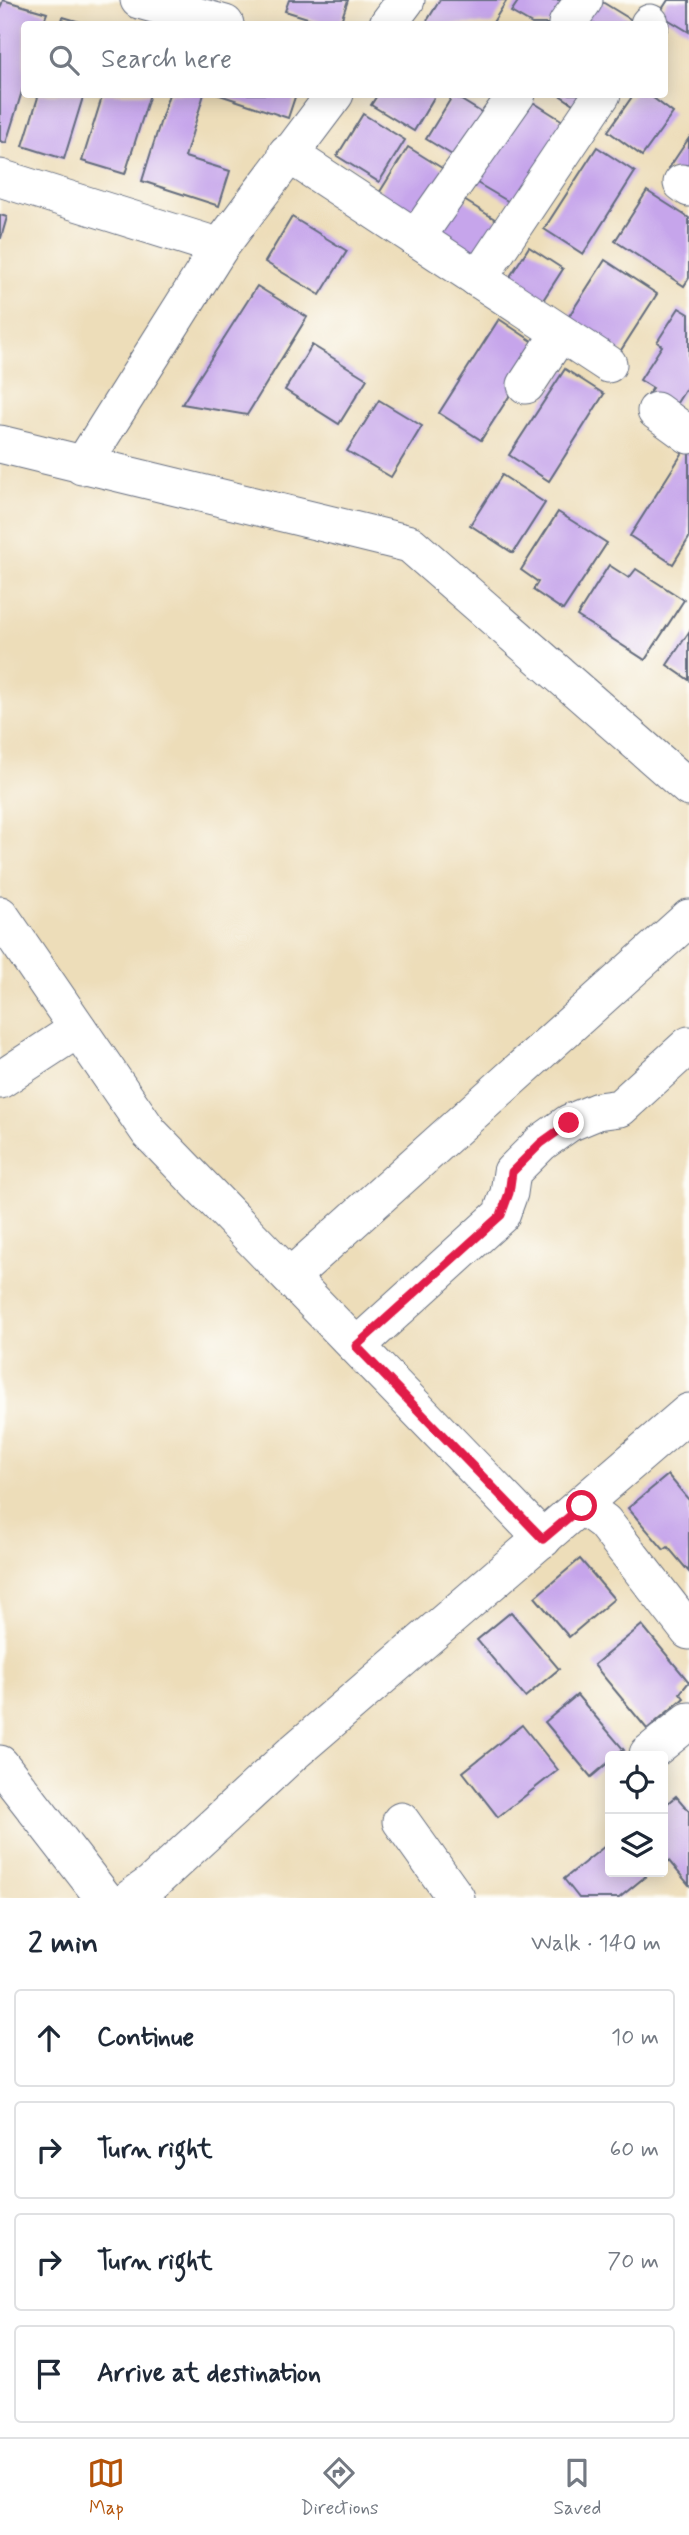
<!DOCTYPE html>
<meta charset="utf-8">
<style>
:root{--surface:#fff;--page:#f6f6f7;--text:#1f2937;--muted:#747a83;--line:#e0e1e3;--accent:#b45309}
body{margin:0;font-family:Mynerve,sans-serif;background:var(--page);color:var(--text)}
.controls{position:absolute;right:21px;bottom:21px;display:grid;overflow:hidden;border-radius:7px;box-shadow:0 4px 18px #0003}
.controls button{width:63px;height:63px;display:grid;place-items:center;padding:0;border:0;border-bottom:2px solid var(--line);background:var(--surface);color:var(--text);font:35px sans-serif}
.stop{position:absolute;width:21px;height:21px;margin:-16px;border:5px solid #e11d48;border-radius:50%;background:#fff}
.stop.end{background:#e11d48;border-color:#fff;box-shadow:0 2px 7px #0008}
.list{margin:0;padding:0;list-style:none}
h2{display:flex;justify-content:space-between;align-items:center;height:91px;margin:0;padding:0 28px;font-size:30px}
h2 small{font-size:23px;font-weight:400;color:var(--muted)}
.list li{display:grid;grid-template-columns:46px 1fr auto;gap:21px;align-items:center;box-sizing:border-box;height:98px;margin:0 14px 14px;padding:0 14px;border:2px solid var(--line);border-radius:7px}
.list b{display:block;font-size:26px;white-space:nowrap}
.list em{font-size:23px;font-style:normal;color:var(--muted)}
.icon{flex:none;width:38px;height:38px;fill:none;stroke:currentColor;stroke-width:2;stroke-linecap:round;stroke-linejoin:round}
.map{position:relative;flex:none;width:689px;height:1898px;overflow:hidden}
.search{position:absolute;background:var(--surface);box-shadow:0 4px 18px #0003;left:21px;right:21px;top:21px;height:77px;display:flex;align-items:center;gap:18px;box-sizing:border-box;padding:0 24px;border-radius:7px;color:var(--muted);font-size:26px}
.sheet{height:539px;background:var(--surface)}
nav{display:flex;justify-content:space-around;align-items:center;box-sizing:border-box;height:98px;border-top:2px solid var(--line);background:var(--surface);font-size:19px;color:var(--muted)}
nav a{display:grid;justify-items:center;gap:4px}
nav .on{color:var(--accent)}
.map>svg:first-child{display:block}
</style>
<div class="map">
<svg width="689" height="1898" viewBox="0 0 689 1898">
<rect width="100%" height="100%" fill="#fdfcf7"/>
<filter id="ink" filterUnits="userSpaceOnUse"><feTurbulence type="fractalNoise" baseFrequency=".0143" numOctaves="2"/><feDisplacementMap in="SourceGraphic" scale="14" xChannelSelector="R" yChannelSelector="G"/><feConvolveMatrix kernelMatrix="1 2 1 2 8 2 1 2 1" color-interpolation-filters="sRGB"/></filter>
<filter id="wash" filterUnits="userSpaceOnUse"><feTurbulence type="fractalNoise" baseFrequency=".00686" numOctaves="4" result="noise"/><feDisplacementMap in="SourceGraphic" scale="28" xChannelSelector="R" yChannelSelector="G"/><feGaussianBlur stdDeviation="1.57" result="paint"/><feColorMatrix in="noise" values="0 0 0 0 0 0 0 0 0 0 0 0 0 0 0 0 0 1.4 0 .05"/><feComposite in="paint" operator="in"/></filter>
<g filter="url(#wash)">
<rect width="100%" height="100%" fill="#edddb9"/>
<g id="blocks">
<g fill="#c6a5eb">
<polygon points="3,0 47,13 43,24 24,24 24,85 6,143 0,141 0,9"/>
<polygon points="289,0 348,0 340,24 327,24 285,11"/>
<polygon points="440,0 507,0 492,24 425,24"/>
<polygon points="519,0 569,0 555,24 532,24 511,12"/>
<polygon points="599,0 635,22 634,24 572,24"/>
<polygon points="668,0 689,0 689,32 659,14"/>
<polygon points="63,17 87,24 61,24"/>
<polygon points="39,94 84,94 64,159 23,146"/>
<polygon points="103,94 150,94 125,174 82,161"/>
<polygon points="169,94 204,94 185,157 230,171 219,206 142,181"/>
<polygon points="217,94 296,94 288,118"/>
<polygon points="378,94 436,94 414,131 371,105"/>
<polygon points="558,94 591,94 582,110"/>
<polygon points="634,94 648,94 673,113 642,156 608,131"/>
<polygon points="453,95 489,117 462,161 426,139"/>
<polygon points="528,99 566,123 516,206 477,183"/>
<polygon points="363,114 405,140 379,182 337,156"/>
<polygon points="689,138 689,182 669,168"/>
<polygon points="408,147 450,173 419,225 376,198"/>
<polygon points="597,147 635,172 583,254 544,229"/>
<polygon points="647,191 689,218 689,278 684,286 615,241"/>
<polygon points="459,197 498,221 475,259 436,235"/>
<polygon points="0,215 7,217 1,238 0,238"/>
<polygon points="292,217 347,251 320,295 265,262"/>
<polygon points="529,247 563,269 536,311 502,289"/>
<polygon points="605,260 657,294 614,361 562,327"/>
<polygon points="257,286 307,317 247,415 182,404"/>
<polygon points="679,308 689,314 689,384 673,409 649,393 653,388 640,380 662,346 657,342"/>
<polygon points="499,319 541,347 481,440 439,413"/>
<polygon points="312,345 367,379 339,424 285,390"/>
<polygon points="565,369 604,394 549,481 509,455"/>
<polygon points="379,400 422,426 391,477 347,451"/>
<polygon points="685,449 689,451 689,538 673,564 630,536"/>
<polygon points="502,475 545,503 513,553 470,525"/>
<polygon points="558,512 607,543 563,610 533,590 538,582 521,570"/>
<polygon points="609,565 629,578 636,569 684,600 645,660 577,616"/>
<polygon points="689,632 689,680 667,665"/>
<polygon points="668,1475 689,1500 689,1572 668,1547 664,1550 628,1508"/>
<polygon points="580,1559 614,1599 569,1637 535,1597"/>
<polygon points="511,1612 559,1669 525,1697 477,1640"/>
<polygon points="642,1625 689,1682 680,1693 684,1698 647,1729 594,1665"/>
<polygon points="577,1695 624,1750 610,1756 610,1761 591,1777 545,1722"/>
<polygon points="522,1725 558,1770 498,1817 463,1772"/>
<polygon points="676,1796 689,1811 689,1885 663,1854 663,1807"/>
<polygon points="610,1842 610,1872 643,1872 646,1876 619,1898 579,1898 564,1879"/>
</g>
</g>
</g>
<g filter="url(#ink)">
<use href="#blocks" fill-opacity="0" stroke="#646c7e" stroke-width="2"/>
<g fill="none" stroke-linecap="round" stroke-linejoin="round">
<defs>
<g id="minor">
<polyline points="139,0 225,24"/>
<polyline points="388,24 406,0"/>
<polyline points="567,24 584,0"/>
<polyline points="649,24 650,23"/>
<polyline points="287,153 608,364"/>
<polyline points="0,178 220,247"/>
<polyline points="682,183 689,188"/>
<polyline points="416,238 517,94"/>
<polyline points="478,279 602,94"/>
<polyline points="526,385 560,333"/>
<polyline points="656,411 689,435"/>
<polyline points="0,444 410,544 689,788"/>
<polyline points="82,466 220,247 335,94"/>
<polyline points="0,915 149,1132 543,1539"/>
<polyline points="0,1080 78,1029"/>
<polyline points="290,1277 689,918"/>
<polyline points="357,1346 501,1215 509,1193 512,1172 541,1143 569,1123 598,1111 620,1108 689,1045"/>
<polyline points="582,1506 604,1522 689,1631"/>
<polyline points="648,1754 689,1721"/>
<polyline points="0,1764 104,1898"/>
<polyline points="401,1821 456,1898"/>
<polyline points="131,1898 151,1884 293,1753 689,1412"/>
</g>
</defs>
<use href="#minor" stroke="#646c7e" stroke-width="39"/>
<use href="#minor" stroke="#fff" stroke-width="37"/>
</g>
</g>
<g fill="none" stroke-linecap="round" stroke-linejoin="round" filter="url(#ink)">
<polyline stroke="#e11d48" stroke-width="9" points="569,1123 541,1143 512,1172 509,1193 501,1215 356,1346 543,1539 582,1506"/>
</g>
</svg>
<div class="controls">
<button><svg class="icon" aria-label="locate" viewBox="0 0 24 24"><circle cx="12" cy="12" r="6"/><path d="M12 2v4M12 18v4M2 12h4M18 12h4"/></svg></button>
<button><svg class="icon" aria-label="layers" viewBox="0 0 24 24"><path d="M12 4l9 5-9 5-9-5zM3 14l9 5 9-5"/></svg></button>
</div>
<div class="stop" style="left:582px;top:1506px"></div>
<div class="stop end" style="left:569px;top:1123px"></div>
<div class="search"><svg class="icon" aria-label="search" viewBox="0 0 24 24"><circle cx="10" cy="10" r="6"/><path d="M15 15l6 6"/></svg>Search here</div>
</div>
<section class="sheet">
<h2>2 min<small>Walk · 140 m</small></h2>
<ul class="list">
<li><svg class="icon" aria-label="ahead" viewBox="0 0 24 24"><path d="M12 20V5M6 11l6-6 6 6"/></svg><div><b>Continue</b></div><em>10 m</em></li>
<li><svg class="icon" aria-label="right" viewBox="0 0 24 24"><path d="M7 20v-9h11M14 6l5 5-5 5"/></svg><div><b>Turn right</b></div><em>60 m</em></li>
<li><svg class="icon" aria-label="right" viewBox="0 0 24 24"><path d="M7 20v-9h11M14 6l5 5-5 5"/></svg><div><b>Turn right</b></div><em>70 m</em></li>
<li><svg class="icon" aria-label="arrive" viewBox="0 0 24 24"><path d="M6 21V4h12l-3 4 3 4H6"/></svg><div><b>Arrive at destination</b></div></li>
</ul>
</section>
<nav>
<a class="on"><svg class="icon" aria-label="map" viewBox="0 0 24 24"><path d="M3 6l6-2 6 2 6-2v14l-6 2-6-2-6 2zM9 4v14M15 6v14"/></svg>Map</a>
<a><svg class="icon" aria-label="directions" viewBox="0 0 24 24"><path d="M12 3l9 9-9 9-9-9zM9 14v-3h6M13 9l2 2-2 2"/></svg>Directions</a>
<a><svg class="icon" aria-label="saved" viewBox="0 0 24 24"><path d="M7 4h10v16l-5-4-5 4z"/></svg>Saved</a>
</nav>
